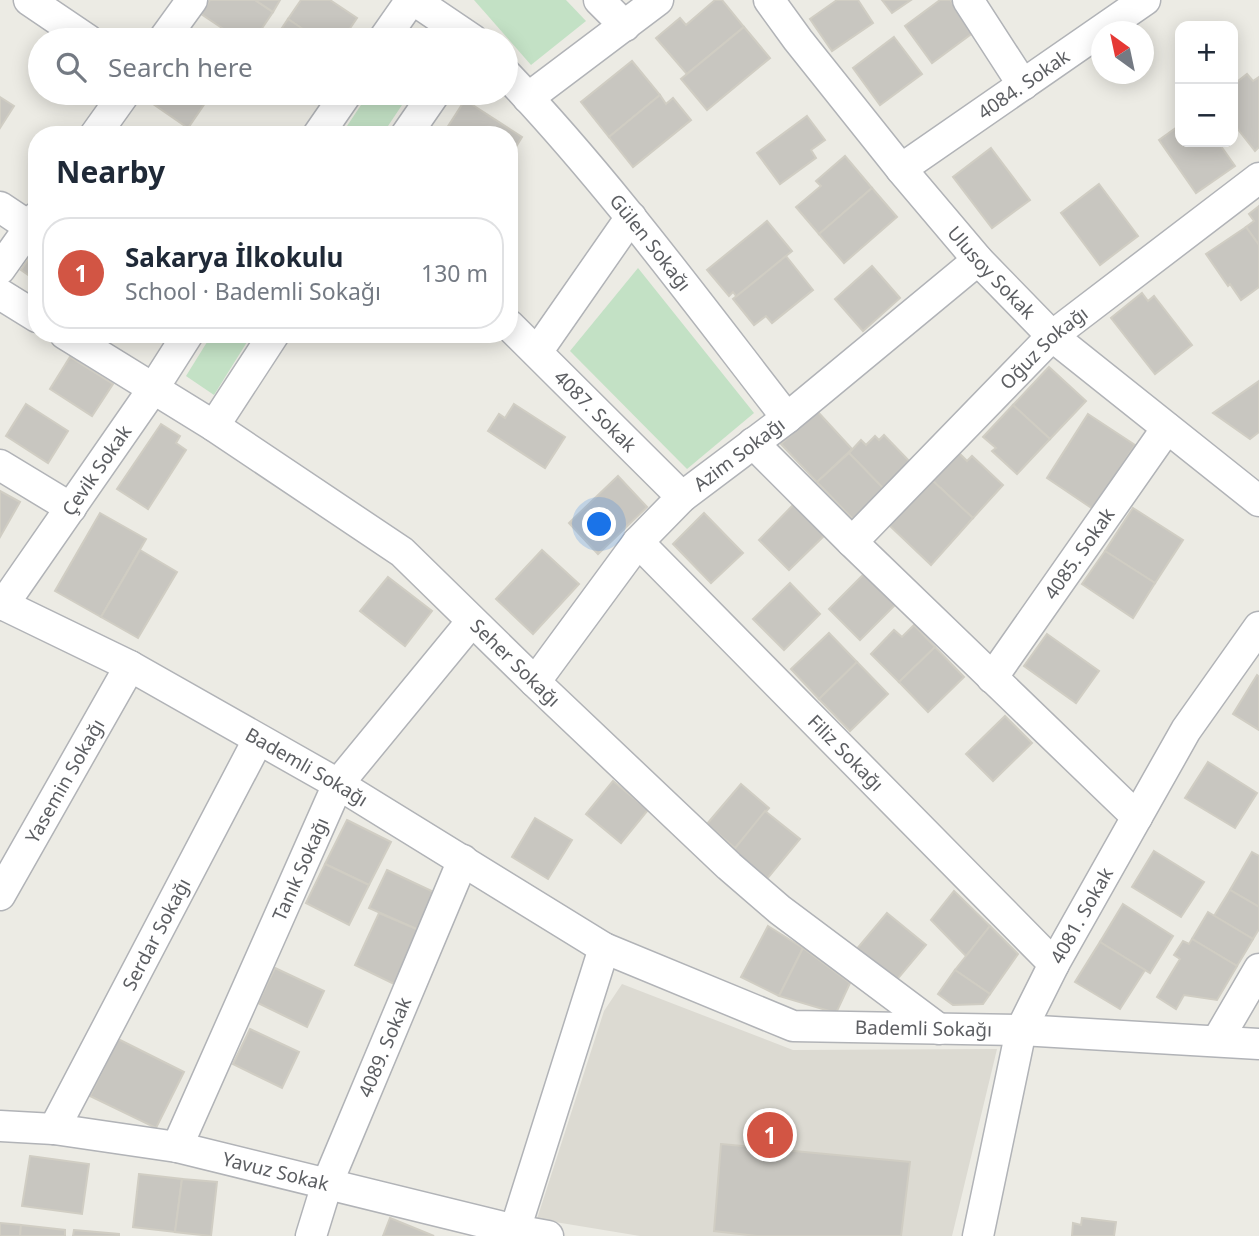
<!DOCTYPE html>
<meta charset="utf-8">
<style>
:root{--surface:#fff;--page:#f2f2f3;--text:#1f2937;--muted:#747a83;--line:#e0e1e3;--accent:#d25544}
body{margin:0;font-family:"Noto Sans",sans-serif;background:var(--page);color:var(--text)}
.controls{position:absolute;right:21px;top:21px;display:grid;overflow:hidden;border-radius:14px;box-shadow:0 4px 18px #0003}
.controls button{width:63px;height:63px;display:grid;place-items:center;padding:0;border:0;border-bottom:2px solid var(--line);background:var(--surface);color:var(--text);font:35px sans-serif}
.compass{position:absolute;left:1091px;top:21px;width:63px;height:63px;border-radius:50%;background:var(--surface);box-shadow:0 4px 18px #0003;rotate:327deg}
.you{position:absolute;left:600px;top:525px;width:24px;height:24px;margin:-18px;border:5px solid #fff;border-radius:50%;background:#1a73e8;box-shadow:0 0 0 10px #1a73e833}
.badge{display:grid;place-items:center;width:46px;height:46px;border-radius:50%;background:var(--accent);color:#fff;font-size:23px;font-weight:700}
.pin{position:absolute;translate:-50% -50%;border:4px solid #fff;box-shadow:0 2px 7px #0006}
.list{margin:0;padding:0;list-style:none}
h2{display:flex;justify-content:space-between;align-items:center;height:91px;margin:0;padding:0 28px;font-size:30px}
h2 small{font-size:23px;font-weight:400;color:var(--muted)}
.list li{display:grid;grid-template-columns:46px 1fr auto;gap:21px;align-items:center;box-sizing:border-box;height:112px;margin:0 14px 14px;padding:0 14px;border:2px solid var(--line);border-radius:28px}
.list b{display:block;font-size:26px;white-space:nowrap}
.list p{margin:0;font-size:23px;white-space:nowrap;color:var(--muted)}
.list em{font-size:23px;font-style:normal;color:var(--muted)}
.icon{flex:none;width:38px;height:38px;fill:none;stroke:currentColor;stroke-width:2;stroke-linecap:round;stroke-linejoin:round}
.map{position:relative;flex:none;width:1259px;height:1236px;overflow:hidden}
.search{position:absolute;background:var(--surface);box-shadow:0 4px 18px #0003;left:28px;top:28px;width:490px;height:77px;display:flex;align-items:center;gap:18px;box-sizing:border-box;padding:0 24px;border-radius:38px;color:var(--muted);font-size:26px}
.panel{position:absolute;background:var(--surface);box-shadow:0 4px 18px #0003;left:28px;top:126px;width:490px;height:217px;border-radius:28px}
.map>svg:first-child{display:block}
</style>
<div class="map">
<svg width="1259" height="1236" viewBox="0 0 1259 1236">
<rect width="100%" height="100%" fill="#ecebe4"/>
<polygon fill="#dcdad2" points="622,984 793,1050 997,1049 952,1236 640,1236 537,1219 604,1011"/>
<g fill="#c3e1c5">
<polygon points="474,0 566,0 586,21 531,65"/>
<polygon points="369,93 410,93 382,135 341,135"/>
<polygon points="638,268 754,413 687,469 570,351"/>
<polygon points="212,334 252,334 214,395 186,376"/>
</g>
<g fill="#c8c6c0" stroke="#d0cdc3" stroke-width="2">
<polygon points="210,0 255,0 273,12 254,40 240,40 201,14"/>
<polygon points="255,0 280,0 273,12"/>
<polygon points="301,0 330,0 357,18 342,40 319,40 288,19"/>
<polygon points="715,0 722,0 744,27 687,74 656,38 680,18 686,25"/>
<polygon points="837,0 858,0 873,23 832,51 810,19"/>
<polygon points="882,0 911,0 892,13"/>
<polygon points="940,0 950,0 974,32 932,63 905,26"/>
<polygon points="288,19 319,40 274,40"/>
<polygon points="744,27 770,58 707,110 681,79"/>
<polygon points="894,37 922,74 880,105 853,68"/>
<polygon points="632,61 660,95 609,137 581,102"/>
<polygon points="1247,74 1253,81 1259,77 1259,147 1255,151 1233,123 1233,85"/>
<polygon points="146,93 204,93 210,96 188,128 143,97"/>
<polygon points="660,95 666,104 673,98 691,120 633,167 609,137"/>
<polygon points="0,97 14,106 0,128"/>
<polygon points="465,100 522,137 509,158 509,135 443,134"/>
<polygon points="807,116 825,140 811,150 816,158 780,184 757,153"/>
<polygon points="1180,125 1180,142 1218,142 1235,166 1196,193 1159,140"/>
<polygon points="991,148 1030,200 992,228 953,177"/>
<polygon points="845,156 872,188 819,234 796,207 821,186 816,181"/>
<polygon points="1099,184 1138,236 1100,265 1061,213"/>
<polygon points="872,188 897,217 844,263 819,234"/>
<polygon points="1259,206 1259,245 1246,227 1254,221 1249,214"/>
<polygon points="767,221 792,251 737,297 733,292 729,296 707,270"/>
<polygon points="1246,227 1259,245 1259,287 1241,300 1230,284 1228,286 1206,254"/>
<polygon points="37,247 37,281 21,270"/>
<polygon points="786,256 813,290 772,323 766,316 754,325 733,299"/>
<polygon points="872,266 900,298 863,331 835,299"/>
<polygon points="1142,293 1148,301 1154,296 1192,345 1155,374 1111,318"/>
<polygon points="70,357 113,384 92,416 50,389"/>
<polygon points="1049,367 1086,401 1050,439 1013,405"/>
<polygon points="1259,381 1259,432 1250,439 1213,413"/>
<polygon points="26,404 68,431 48,463 6,436"/>
<polygon points="514,404 565,437 545,468 488,431 499,414 505,418"/>
<polygon points="1013,405 1050,439 1017,474 992,451 996,448 983,437"/>
<polygon points="817,411 852,449 817,482 781,444"/>
<polygon points="1088,414 1135,445 1093,509 1047,478"/>
<polygon points="161,424 180,436 176,443 186,450 148,509 117,489"/>
<polygon points="884,435 911,463 884,489 849,453 861,440 866,445 875,436 879,440"/>
<polygon points="849,453 884,489 853,519 817,482"/>
<polygon points="959,453 967,461 972,456 1003,485 973,518 933,481"/>
<polygon points="618,476 647,507 598,554 569,523"/>
<polygon points="933,481 973,518 931,565 889,525"/>
<polygon points="0,491 20,502 0,537"/>
<polygon points="795,503 826,534 789,570 759,540"/>
<polygon points="1133,508 1183,540 1155,583 1105,551"/>
<polygon points="100,513 146,539 101,617 55,591"/>
<polygon points="704,513 743,553 711,583 673,544"/>
<polygon points="140,550 177,572 138,638 101,617"/>
<polygon points="542,550 579,584 533,634 496,599"/>
<polygon points="1105,551 1155,583 1133,618 1082,584"/>
<polygon points="865,573 896,604 860,640 829,609"/>
<polygon points="388,577 432,611 405,646 360,611"/>
<polygon points="790,583 820,614 784,650 753,619"/>
<polygon points="914,625 935,647 899,682 871,654 894,630 902,637"/>
<polygon points="829,633 857,662 819,699 791,669"/>
<polygon points="1047,634 1099,671 1076,703 1024,666"/>
<polygon points="935,647 964,677 928,712 899,682"/>
<polygon points="857,662 888,694 850,731 819,699"/>
<polygon points="1257,675 1259,677 1259,730 1233,714"/>
<polygon points="1005,716 1032,743 993,781 966,754"/>
<polygon points="1208,762 1257,793 1235,828 1185,798"/>
<polygon points="613,781 648,810 621,843 586,814"/>
<polygon points="741,784 769,808 735,848 707,824"/>
<polygon points="765,811 800,839 766,880 732,852"/>
<polygon points="535,818 572,840 548,879 512,857"/>
<polygon points="347,820 391,842 369,885 325,864"/>
<polygon points="1154,851 1204,882 1181,917 1132,887"/>
<polygon points="1252,852 1259,856 1259,907 1230,890"/>
<polygon points="325,864 369,885 349,925 306,903"/>
<polygon points="387,870 438,894 421,931 369,908"/>
<polygon points="1230,890 1259,907 1259,929 1253,939 1214,916"/>
<polygon points="954,891 990,926 966,956 931,920"/>
<polygon points="1123,904 1173,936 1150,973 1100,942"/>
<polygon points="1208,912 1253,939 1237,966 1192,939"/>
<polygon points="379,913 421,931 396,985 355,965"/>
<polygon points="887,913 926,945 894,983 855,951"/>
<polygon points="768,926 803,948 779,996 741,977"/>
<polygon points="990,926 1018,954 990,994 955,970"/>
<polygon points="1192,939 1237,966 1217,1000 1184,995 1176,1009 1157,997 1180,959 1174,955 1183,941 1189,944"/>
<polygon points="1100,942 1145,970 1120,1009 1075,982"/>
<polygon points="803,948 850,983 836,1013 779,996"/>
<polygon points="275,968 324,991 307,1027 258,1003"/>
<polygon points="955,970 990,994 983,1004 953,1005 938,994"/>
<polygon points="250,1029 299,1052 282,1088 233,1064"/>
<polygon points="118,1039 184,1072 156,1128 90,1096"/>
<polygon points="721,1144 910,1162 901,1236 757,1236 714,1231"/>
<polygon points="30,1156 89,1164 82,1214 22,1206"/>
<polygon points="139,1174 182,1179 175,1232 133,1227"/>
<polygon points="182,1179 217,1182 211,1236 175,1232"/>
<polygon points="390,1218 434,1236 383,1236"/>
<polygon points="1082,1218 1116,1222 1114,1236 1072,1236 1073,1223 1081,1225"/>
<polygon points="0,1223 21,1225 20,1236 0,1236"/>
<polygon points="21,1225 65,1230 65,1236 20,1236"/>
<polygon points="74,1230 119,1234 119,1236 73,1236"/>
</g>
<g fill="none" stroke-linecap="round" stroke-linejoin="round">
<defs>
<g id="minor">
<polyline points="29,0 88,40"/>
<polyline points="414,0 473,40"/>
<polyline points="599,0 625,26"/>
<path id="s1" d="M769,0l29,40 103,129 77,91 74,76 207,165"/>
<polyline points="968,0 1023,85"/>
<polyline points="163,40 192,0"/>
<polyline points="383,40 411,0"/>
<path id="s2" d="M506,74c102,107 190,227 281,344"/>
<polyline points="528,98 658,0"/>
<polyline points="95,135 125,93"/>
<polyline points="318,135 347,93"/>
<polyline points="406,135 435,93"/>
<path id="s3" d="M901,169l244,-169"/>
<polyline points="0,207 30,227"/>
<polyline points="0,269 37,217"/>
<polyline points="0,294 37,317"/>
<path id="s4" d="M509,325l173,172"/>
<path id="s5" d="M65,334l149,92 188,126 133,130 194,184 51,44 159,119"/>
<polyline points="537,352 631,217"/>
<polyline points="214,426 274,334"/>
<polyline points="753,443 852,542 1137,817"/>
<polyline points="0,465 71,508"/>
<path id="s6" d="M638,542l416,422"/>
<path id="s7" d="M852,542l200,-206 207,-158"/>
<path id="s8" d="M0,603l130,63 208,118 266,164 189,78 228,4 238,14"/>
<path id="s9" d="M3,605l150,-216 35,-55"/>
<path id="s10" d="M992,678l175,-250"/>
<path id="s11" d="M535,682l103,-140 44,-45 105,-79 191,-158"/>
<path id="s12" d="M0,895l130,-229"/>
<polyline points="1217,1041 1259,969"/>
<path id="s13" d="M0,1126l54,3 123,18 338,83 33,6"/>
<path id="s14" d="M54,1129l204,-389"/>
<path id="s15" d="M177,1147l161,-363 134,-163"/>
<polyline points="515,1230 604,948"/>
<path id="s16" d="M311,1236l16,-52 136,-324"/>
<path id="s17" d="M978,1236l43,-206 33,-66 132,-234 73,-103"/>
</g>
</defs>
<use href="#minor" stroke="#b1b3b7" stroke-width="33"/>
<use href="#minor" stroke="#fff" stroke-width="30"/>
</g>
<g text-anchor="middle" dominant-baseline="central" stroke-width="5" stroke-linejoin="round" paint-order="stroke">
<g font-size="19" fill="#5c5e62" stroke="#fff">
<text stroke="none"><textPath href="#s3" startOffset="149">4084. Sokak</textPath></text>
<text stroke="none"><textPath href="#s2" startOffset="222">Gülen Sokağı</textPath></text>
<text stroke="none"><textPath href="#s1" startOffset="352">Ulusoy Sokak</textPath></text>
<text stroke="none"><textPath href="#s7" startOffset="273">Oğuz Sokağı</textPath></text>
<text stroke="none"><textPath href="#s4" startOffset="122">4087. Sokak</textPath></text>
<text stroke="none"><textPath href="#s11" startOffset="308">Azim Sokağı</textPath></text>
<text stroke="none"><textPath href="#s9" startOffset="164">Çevik Sokak</textPath></text>
<text stroke="none"><textPath href="#s10" startOffset="152">4085. Sokak</textPath></text>
<text stroke="none"><textPath href="#s5" startOffset="560">Seher Sokağı</textPath></text>
<text stroke="none"><textPath href="#s6" startOffset="296">Filiz Sokağı</textPath></text>
<text stroke="none"><textPath href="#s8" startOffset="348">Bademli Sokağı</textPath></text>
<text stroke="none"><textPath href="#s12" startOffset="131">Yasemin Sokağı</textPath></text>
<text stroke="none"><textPath href="#s15" startOffset="304">Tanık Sokağı</textPath></text>
<text stroke="none"><textPath href="#s17" startOffset="340">4081. Sokak</textPath></text>
<text stroke="none"><textPath href="#s14" startOffset="220">Serdar Sokağı</textPath></text>
<text stroke="none"><textPath href="#s8" startOffset="1031">Bademli Sokağı</textPath></text>
<text stroke="none"><textPath href="#s16" startOffset="203">4089. Sokak</textPath></text>
<text stroke="none"><textPath href="#s13" startOffset="280">Yavuz Sokak</textPath></text>
</g>
</g>
</svg>
<div class="controls">
<button>+</button>
<button>−</button>
</div>
<svg class="compass" viewBox="-18 -18 36 36"><path d="M0-13l5 13h-10z" fill="#e53935"/><path d="M0 13l5-13h-10z" fill="#747a83"/></svg>
<div class="you"></div>
<div class="pin badge" style="left:770px;top:1135px">1</div>
<div class="search"><svg class="icon" aria-label="search" viewBox="0 0 24 24"><circle cx="10" cy="10" r="6"/><path d="M15 15l6 6"/></svg>Search here</div>
<section class="panel">
<h2>Nearby<small></small></h2>
<ul class="list">
<li><span class="badge">1</span><div><b>Sakarya İlkokulu</b><p>School · Bademli Sokağı</p></div><em>130 m</em></li>
</ul>
</section>
</div>
